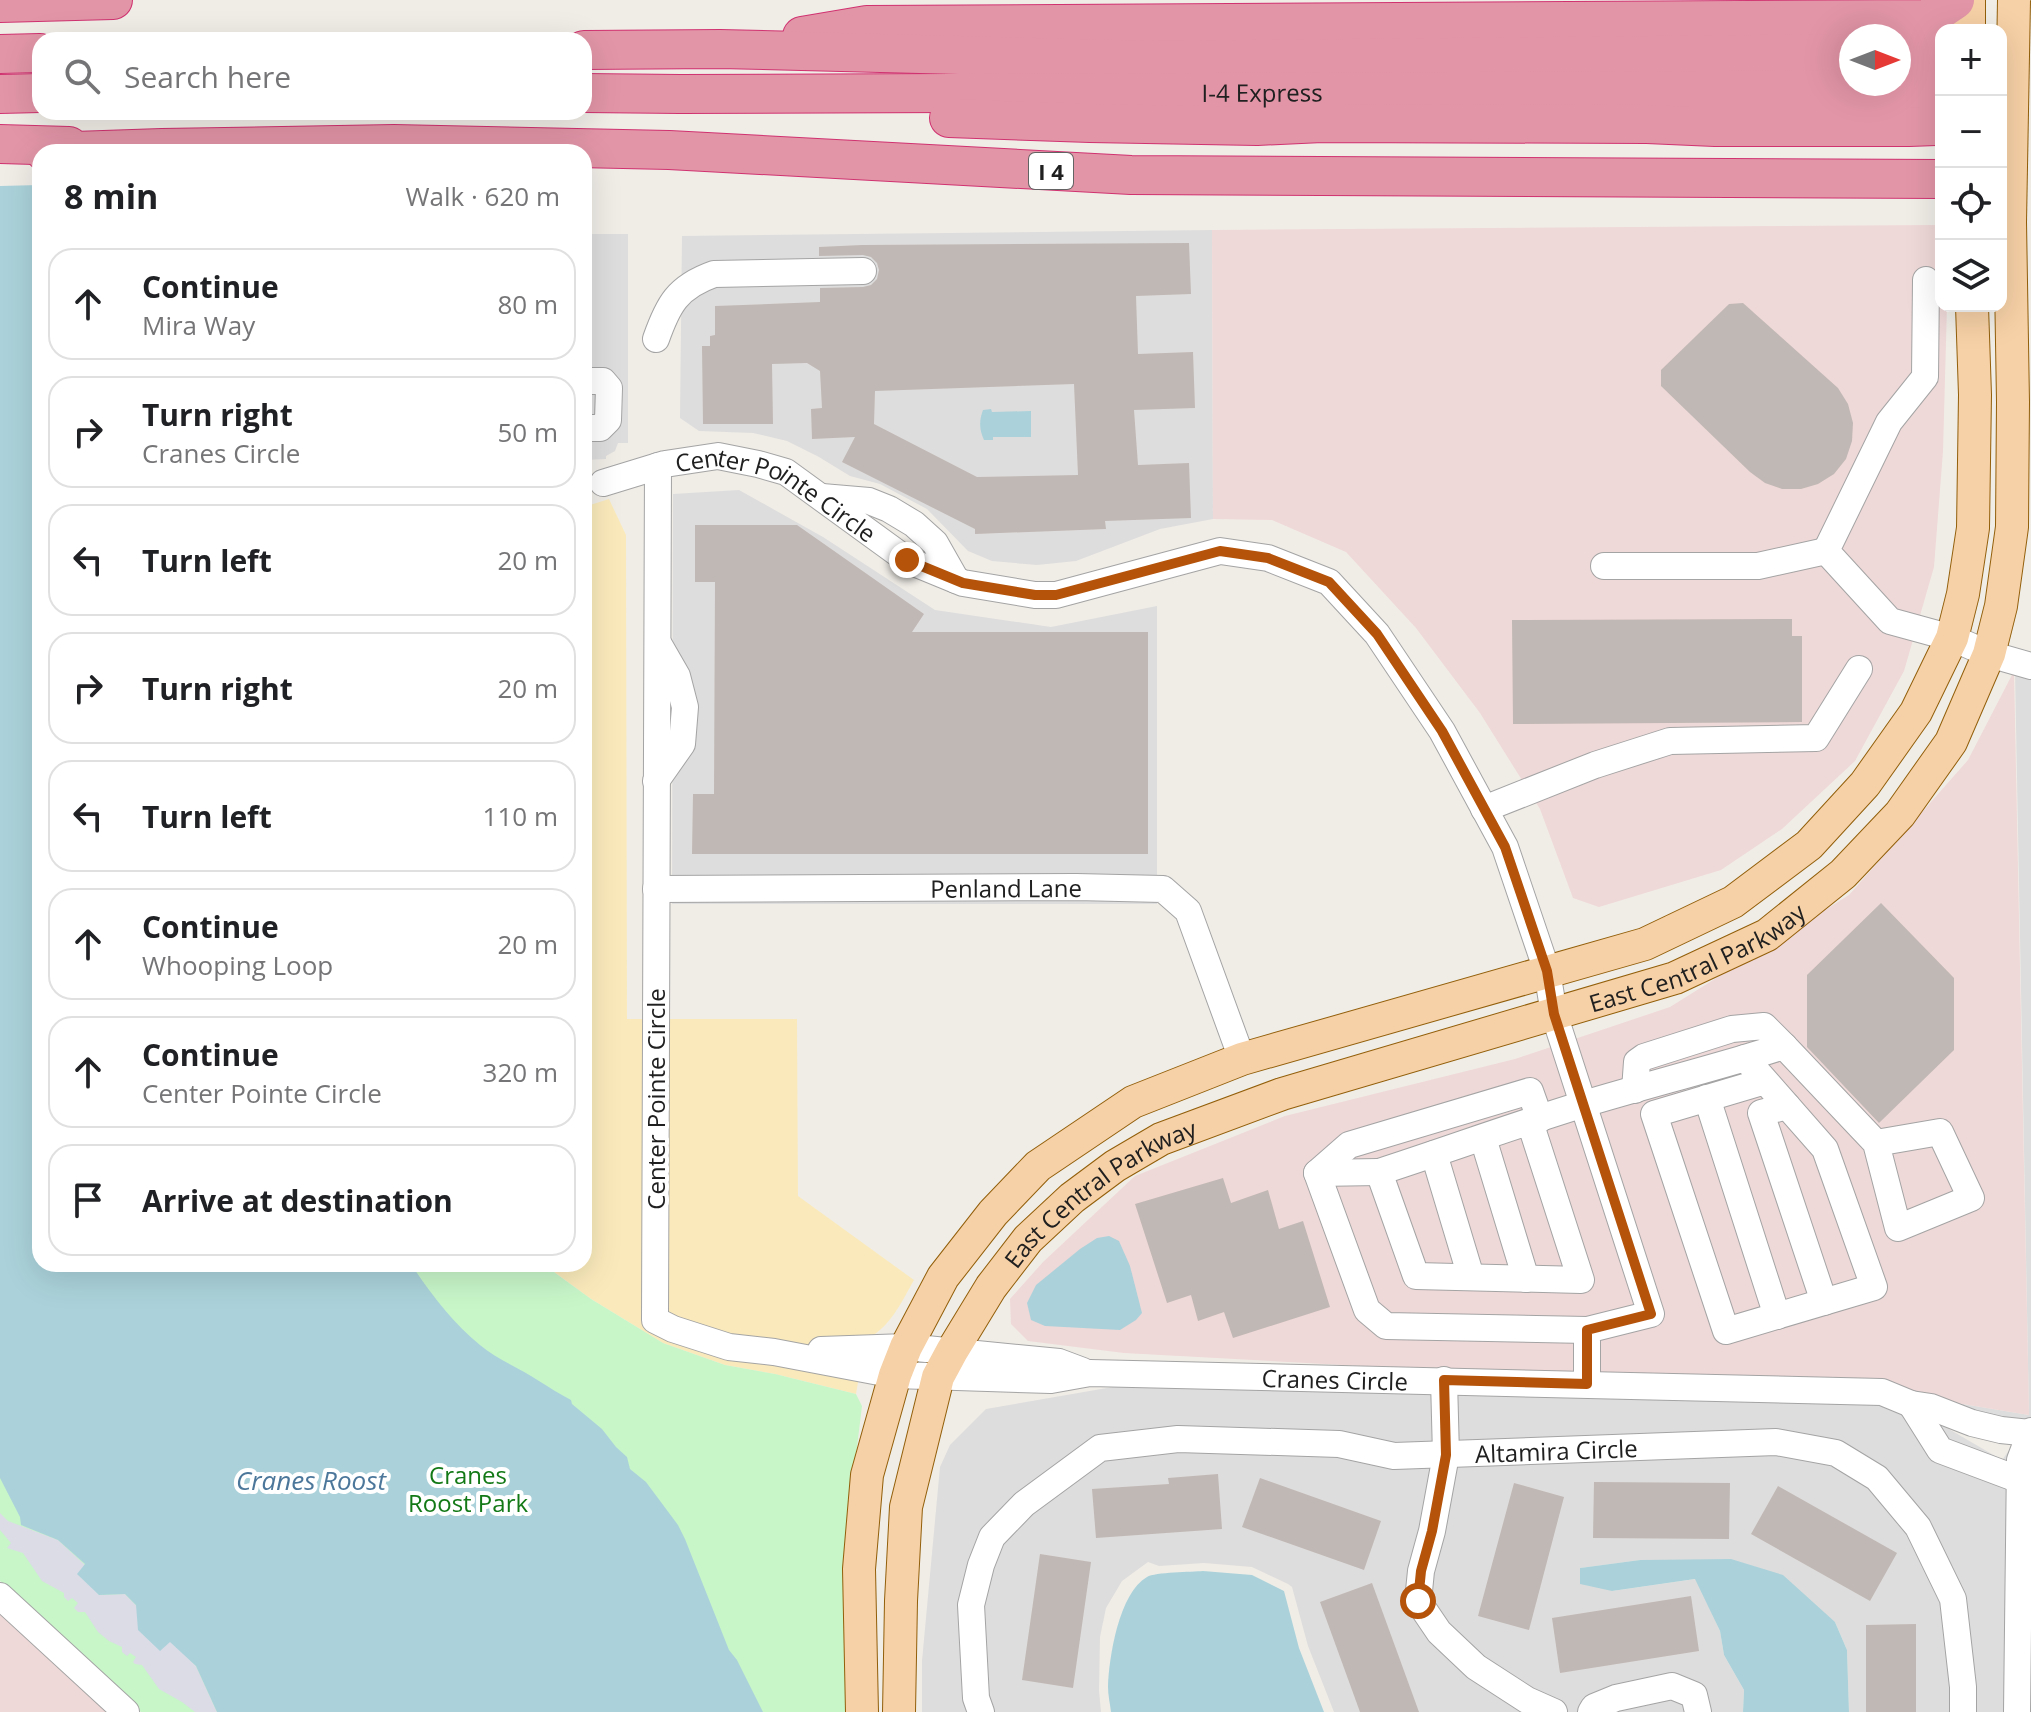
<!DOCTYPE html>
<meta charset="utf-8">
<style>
:root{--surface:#fff;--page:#f2f2f2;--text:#202124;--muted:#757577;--line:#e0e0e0}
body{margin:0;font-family:"Open Sans",sans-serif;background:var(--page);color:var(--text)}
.controls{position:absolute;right:24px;top:24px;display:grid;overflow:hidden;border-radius:16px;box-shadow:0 8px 32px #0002}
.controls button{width:72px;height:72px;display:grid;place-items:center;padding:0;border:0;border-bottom:2px solid var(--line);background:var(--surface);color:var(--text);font:40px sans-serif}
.compass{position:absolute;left:1839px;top:24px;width:72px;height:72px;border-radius:50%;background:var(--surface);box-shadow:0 8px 32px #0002;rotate:90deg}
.stop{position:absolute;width:24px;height:24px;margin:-18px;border:6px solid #b45309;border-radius:50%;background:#fff}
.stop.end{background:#b45309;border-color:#fff;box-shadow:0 2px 8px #0008}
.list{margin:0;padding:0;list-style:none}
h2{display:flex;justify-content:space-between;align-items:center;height:104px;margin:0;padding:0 32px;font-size:34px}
h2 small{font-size:26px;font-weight:400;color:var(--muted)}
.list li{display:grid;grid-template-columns:52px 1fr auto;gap:24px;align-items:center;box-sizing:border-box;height:112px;margin:0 16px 16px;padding:0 16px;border:2px solid var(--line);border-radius:24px}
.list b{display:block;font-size:30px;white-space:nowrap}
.list p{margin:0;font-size:26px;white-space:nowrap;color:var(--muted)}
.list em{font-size:26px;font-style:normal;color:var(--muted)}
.icon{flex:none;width:44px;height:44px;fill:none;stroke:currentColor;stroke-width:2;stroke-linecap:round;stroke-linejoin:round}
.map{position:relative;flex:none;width:2031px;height:1712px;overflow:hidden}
.search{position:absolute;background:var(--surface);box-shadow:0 8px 32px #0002;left:32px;top:32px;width:560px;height:88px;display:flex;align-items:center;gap:20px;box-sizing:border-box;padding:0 28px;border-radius:24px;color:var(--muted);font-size:30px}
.panel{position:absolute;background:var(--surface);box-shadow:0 8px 32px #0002;left:32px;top:144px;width:560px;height:1128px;border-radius:24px}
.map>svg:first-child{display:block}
</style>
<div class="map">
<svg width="2031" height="1712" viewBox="0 0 2031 1712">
<rect width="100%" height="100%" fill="#f0ede7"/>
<g fill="#dedddd">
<polygon points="1212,230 1213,519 1160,529 1076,561 1037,565 992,561 968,551 927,509 880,484 850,476 819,457 787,441 753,433 699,431 680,418 682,236"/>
<polygon points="584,234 628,234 628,443 618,443 615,451 606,456 606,459 584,460"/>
<polygon points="739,490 823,537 935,610 1051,627 1157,606 1157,904 672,904 673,494"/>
<polygon points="2015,671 2031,676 2031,1712 1849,1712 1847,1650 1835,1622 1640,1560 1580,1568 1612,1591 1696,1579 1720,1631 1724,1655 1744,1690 1743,1712 1334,1712 1308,1646 1292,1587 1288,1584 1252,1567 1204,1563 1159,1566 1148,1562 1122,1581 1106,1608 1100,1637 1099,1690 1101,1712 922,1712 922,1661 940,1467 950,1445 986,1409 1130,1384 1880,1401 1923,1414 2002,1460 2013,1445 1939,1400 2029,1415"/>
</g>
<g fill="#efd8d8">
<polygon points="1941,225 1941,306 1947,306 1943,451 1934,567 1904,671 1855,761 1782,829 1721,870 1599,907 1573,898 1540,809 1480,713 1416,628 1346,552 1272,520 1213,519 1212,230"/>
<polygon points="2014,671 2029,1415 1939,1400 1934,1397 1882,1382 1455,1371 1124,1353 1028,1341 1011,1324 1010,1299 1043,1262 1135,1176 1285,1116 1515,1059 1670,1007 1849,895 1968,760"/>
<polygon points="0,1606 114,1712 0,1712"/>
</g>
<path fill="#faeabb" d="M609,499l17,36 1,484h170l1,177 116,84c-13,23 -24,48 -49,60l-9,54 -81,-20 -50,-9 -62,-22 -72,-44 -48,-35h41v-757z"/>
<polygon fill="#c8f6c9" points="0,415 40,424 40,1264 543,1264 591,1299 663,1343 725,1365 775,1374 856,1394 862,1406 849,1513 848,1712 141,1712 0,1581"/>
<polygon fill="#dbdce6" points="0,1513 8,1521 58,1540 85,1565 99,1595 125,1594 196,1666 217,1712 195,1712 182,1702 159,1689 142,1665 135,1664 133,1662 136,1657 130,1653 127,1656 122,1652 122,1647 109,1641 98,1632 85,1612 78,1612 74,1608 78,1603 72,1598 68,1601 64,1597 64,1593 42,1581 23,1553 7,1548 11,1543 0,1530"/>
<g fill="#abd2da">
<path d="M40,185v1079h371c19,29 42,59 69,81 18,15 40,23 59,36 11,7 21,13 32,19l1,4 30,25 14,18 11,10 3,12 16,13 32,43 7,14 44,111 8,10 26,52h-546l-21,-46 -26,-24 -10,9 -22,-21 -2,-25 -11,-11 -26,1 -22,-21 8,-10 -27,-24 -37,-15 -1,-8 -20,-39v-1292z"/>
<path d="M991,409l1,3 39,-1v26h-38v3h-9c-5,-11 -5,-19 -1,-30z"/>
<polygon points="1109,1236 1119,1241 1130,1266 1142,1313 1136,1320 1120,1330 1045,1326 1031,1320 1027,1303 1036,1285 1080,1249 1097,1238"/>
<polygon points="1731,1559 1783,1575 1835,1622 1847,1650 1849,1712 1743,1712 1744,1690 1724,1655 1720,1631 1695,1579 1612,1591 1580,1584 1580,1568 1640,1560"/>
<path d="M1203,1571l49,4 32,16 15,57 25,64h-213c-1,-8 -3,-17 -3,-25 1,-30 11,-94 39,-110 8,-5 45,-5 56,-6z"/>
</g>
<g fill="#c0b8b4" fill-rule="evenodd">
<path d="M1189,243l2,51 -55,2 2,58 55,-2 2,56 -61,2 4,55 51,-2 2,55 -86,3 1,8 -131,5v-5l-133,-67 13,-25 -43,2 -1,-30 11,-1 -2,-37 -13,-8 -35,1 1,60h-70l-1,-78h8v-10l5,-1v-29l105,-4v-14l43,-1 8,-2 6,-6 2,-9 -2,-7 -6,-6 -8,-2 -44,1v-9l43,-2zM1074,384l4,91 -101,2 -103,-53 1,-33z"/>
<polygon points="1743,303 1838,388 1848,404 1853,423 1852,441 1846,459 1834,474 1818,484 1801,489 1782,489 1765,483 1750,472 1661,386 1661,370 1729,304"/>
<polygon points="695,525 797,525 924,614 912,632 1148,632 1148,854 692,854 693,794 714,794 715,582 695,582"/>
<polygon points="1792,619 1792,636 1802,636 1802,722 1513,724 1512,620"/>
<polygon points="1881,903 1954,978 1954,1050 1879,1123 1807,1047 1807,975"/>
<polygon points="1223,1178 1231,1203 1268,1190 1279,1229 1303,1221 1330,1307 1233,1338 1224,1312 1198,1321 1191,1295 1167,1303 1135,1204"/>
<polygon points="1218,1474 1222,1529 1096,1538 1092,1489 1169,1484 1168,1478"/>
<polygon points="1260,1478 1381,1521 1364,1570 1242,1527"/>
<polygon points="1594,1482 1730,1483 1729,1539 1593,1538"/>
<polygon points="1514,1483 1564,1497 1529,1630 1478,1616"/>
<polygon points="1778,1486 1897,1553 1870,1601 1751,1534"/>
<polygon points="1040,1554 1091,1562 1073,1688 1022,1680"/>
<polygon points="1372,1583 1419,1712 1360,1712 1320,1602"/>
<polygon points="1691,1596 1699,1651 1560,1673 1552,1618"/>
<polygon points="1916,1624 1916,1712 1866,1712 1866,1625"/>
</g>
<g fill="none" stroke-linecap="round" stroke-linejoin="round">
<defs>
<g id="minor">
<polyline points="1926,280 1925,377 1889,422 1826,551 1890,621 1952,638 1989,654 2031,666"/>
<path d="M656,339c12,-34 21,-52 58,-65l149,-3"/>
<polyline points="584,381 603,381 609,388 608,420 600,428 584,428"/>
<path id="s1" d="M658,466l-3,854 18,9 56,18 45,5 121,23 156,5 39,-7 792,19 29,12 20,3 41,16 29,7 29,3"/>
<path id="s2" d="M603,483l62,-19 53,-8 40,8 28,8 121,88 56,23 72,12h21l164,-44 48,7 61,24 48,52 65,97 63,116 42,124 7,43 97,300 -64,16v54"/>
<polyline points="822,497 869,501 889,509 914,524 935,543 956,580"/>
<polyline points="1604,566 1758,566 1826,551"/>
<polyline points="656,781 682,744 685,707 677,676 658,643"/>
<polyline points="1484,809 1595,765 1670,741 1816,738 1859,669"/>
<path id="s3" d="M656,889l420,-2 87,2 25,22 54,148"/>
<polyline points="1745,1058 1784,1046 1876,1143 1940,1132 1971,1198 1898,1228 1876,1143"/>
<polyline points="1635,1090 1637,1062 1644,1057 1732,1029 1764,1026 1784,1046"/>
<polyline points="1707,1098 1777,1316"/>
<polyline points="1787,1106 1761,1113 1824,1302"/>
<path d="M1530,1122l51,158 -165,-4 -37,-104c68,-22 136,-47 205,-68 53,-16 107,-30 161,-46l80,91 49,138 -148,44 -72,-217 111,-33"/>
<polyline points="1483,1138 1526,1279"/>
<polyline points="1434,1154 1471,1277"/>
<polyline points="1379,1172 1317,1173 1367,1310 1386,1326 1587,1330"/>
<polyline points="1317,1173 1349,1145 1530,1091 1540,1119"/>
<polyline points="821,1350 906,1347 1059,1362 1083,1371"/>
<polyline points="1444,1380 1446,1455 1432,1531 1421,1571 1418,1601 1439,1632 1476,1667 1527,1700 1554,1712"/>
<polyline points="1911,1404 1940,1450 2020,1480"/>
<polyline points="0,1596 126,1712"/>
<path id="s4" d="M981,1712l-5,-14 -5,-93 10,-40 11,-28 32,-33 76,-56 78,-9 161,5 55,12 382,-14 60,11 41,25 41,49 35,72 10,88v25"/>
<polyline points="1591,1712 1594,1707 1616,1698 1672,1686 1694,1695 1698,1712"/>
<polyline points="2017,1712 2020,1460 2031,1431"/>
</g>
<g id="major">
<polyline points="1969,0 1969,30"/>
<polyline points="862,1712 859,1569 867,1475 895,1375 906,1347 943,1277 993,1213 1038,1166 1133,1102 1242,1059 1645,944 1733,902 1809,845 1865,784 1916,712 1952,638 1963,594 1973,528 1975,395 1972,306"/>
<path id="s5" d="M899,1712l2,-111 5,-94 32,-130 14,-26 39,-64 37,-48 44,-41 43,-32 46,-27 121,-45 393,-116 92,-43 76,-61 57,-60 51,-72 38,-88 12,-48 11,-79 1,-125 -3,-180"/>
</g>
<g id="highway">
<polyline points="0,3 113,0"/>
<polyline points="802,36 867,25 1927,19 1955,0"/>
<polyline points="584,50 720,49 1156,60 1851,53"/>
<polyline points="1899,52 1941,52"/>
<polyline points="0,54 40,53"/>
<path id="s6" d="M584,93l96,1 1261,-5"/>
<polyline points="0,94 40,93"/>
<polyline points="949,118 1090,123 1257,126 1322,123 1647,124 1715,127 1909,127 1936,126 1941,123"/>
<polyline points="0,144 69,146"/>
<polyline points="45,152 162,148 394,144 669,150 1131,175 1941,179"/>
</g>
</defs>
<use href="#minor" stroke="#a4a4a4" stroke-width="28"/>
<use href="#major" stroke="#925f0a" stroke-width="34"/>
<use href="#highway" stroke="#d03270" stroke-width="40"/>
<use href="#minor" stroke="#fff" stroke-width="26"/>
<use href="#major" stroke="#f6d0a6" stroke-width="32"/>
<use href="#highway" stroke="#e295a7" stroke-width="38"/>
<defs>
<polyline id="major-bridge" points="2010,222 2014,0"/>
</defs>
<use href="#major-bridge" stroke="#925f0a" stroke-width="34" stroke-linecap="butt"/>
<use href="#major-bridge" stroke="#f6d0a6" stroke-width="32"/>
</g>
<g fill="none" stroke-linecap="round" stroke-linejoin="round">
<polyline stroke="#b45309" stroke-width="10" points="907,560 963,583 1035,595 1056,595 1220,551 1268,558 1329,582 1377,634 1442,731 1505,847 1547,971 1554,1014 1651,1314 1587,1330 1587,1384 1444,1380 1446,1455 1432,1531 1421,1571 1418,1601"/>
</g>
<g text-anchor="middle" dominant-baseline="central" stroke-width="8" stroke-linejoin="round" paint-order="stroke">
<rect fill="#fff" stroke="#636363" stroke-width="2" x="1029" y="153" width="44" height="36" rx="6"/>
<g font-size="22" font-weight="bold" fill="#202020">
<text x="1051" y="171">I 4</text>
</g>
<g font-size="24" fill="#202020" stroke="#fff">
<text stroke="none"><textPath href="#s6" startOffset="678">I-4 Express</textPath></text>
<text stroke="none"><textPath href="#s2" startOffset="186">Center Pointe Circle</textPath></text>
<text stroke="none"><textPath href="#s3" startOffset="350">Penland Lane</textPath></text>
<text stroke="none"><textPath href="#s5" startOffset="1238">East Central Parkway</textPath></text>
<text transform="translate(655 1099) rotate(-90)">Center Pointe Circle</text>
<text stroke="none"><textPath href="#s5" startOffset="590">East Central Parkway</textPath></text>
<text stroke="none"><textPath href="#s1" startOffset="1542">Cranes Circle</textPath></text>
<text stroke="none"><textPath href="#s4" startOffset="778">Altamira Circle</textPath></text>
</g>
<g font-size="24" fill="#137917" stroke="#fff">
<text x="468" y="1474">Cranes<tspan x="468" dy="28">Roost Park</tspan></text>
</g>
<g font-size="26" font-style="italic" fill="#4c779b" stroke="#fff">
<text x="311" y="1480">Cranes Roost</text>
</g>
</g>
</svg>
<div class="controls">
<button>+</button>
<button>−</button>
<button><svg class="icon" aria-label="locate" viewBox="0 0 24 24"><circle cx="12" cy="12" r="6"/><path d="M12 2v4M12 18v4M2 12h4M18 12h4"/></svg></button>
<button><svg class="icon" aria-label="layers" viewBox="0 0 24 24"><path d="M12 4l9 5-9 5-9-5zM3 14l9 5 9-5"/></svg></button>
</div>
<svg class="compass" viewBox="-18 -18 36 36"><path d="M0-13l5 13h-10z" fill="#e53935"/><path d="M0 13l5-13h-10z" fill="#757577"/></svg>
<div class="stop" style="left:1418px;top:1601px"></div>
<div class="stop end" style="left:907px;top:560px"></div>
<div class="search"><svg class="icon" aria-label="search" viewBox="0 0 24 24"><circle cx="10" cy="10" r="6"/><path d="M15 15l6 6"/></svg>Search here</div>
<section class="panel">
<h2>8 min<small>Walk · 620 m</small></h2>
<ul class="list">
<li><svg class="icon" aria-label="ahead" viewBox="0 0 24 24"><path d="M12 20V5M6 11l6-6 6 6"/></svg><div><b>Continue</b><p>Mira Way</p></div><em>80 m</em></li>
<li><svg class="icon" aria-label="right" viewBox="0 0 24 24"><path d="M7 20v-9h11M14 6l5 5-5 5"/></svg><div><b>Turn right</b><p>Cranes Circle</p></div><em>50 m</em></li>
<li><svg class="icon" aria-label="left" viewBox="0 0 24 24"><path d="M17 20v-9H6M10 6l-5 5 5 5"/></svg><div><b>Turn left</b></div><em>20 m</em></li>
<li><svg class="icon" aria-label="right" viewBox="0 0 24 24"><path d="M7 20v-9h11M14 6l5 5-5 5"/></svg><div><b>Turn right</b></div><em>20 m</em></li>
<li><svg class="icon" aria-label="left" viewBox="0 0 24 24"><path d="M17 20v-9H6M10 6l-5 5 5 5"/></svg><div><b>Turn left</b></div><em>110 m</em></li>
<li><svg class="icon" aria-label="ahead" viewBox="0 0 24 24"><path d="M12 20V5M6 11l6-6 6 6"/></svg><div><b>Continue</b><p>Whooping Loop</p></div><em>20 m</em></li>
<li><svg class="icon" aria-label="ahead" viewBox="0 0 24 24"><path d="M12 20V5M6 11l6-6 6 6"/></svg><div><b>Continue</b><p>Center Pointe Circle</p></div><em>320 m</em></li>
<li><svg class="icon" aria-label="arrive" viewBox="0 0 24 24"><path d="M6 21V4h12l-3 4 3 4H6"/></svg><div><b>Arrive at destination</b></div></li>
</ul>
</section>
</div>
